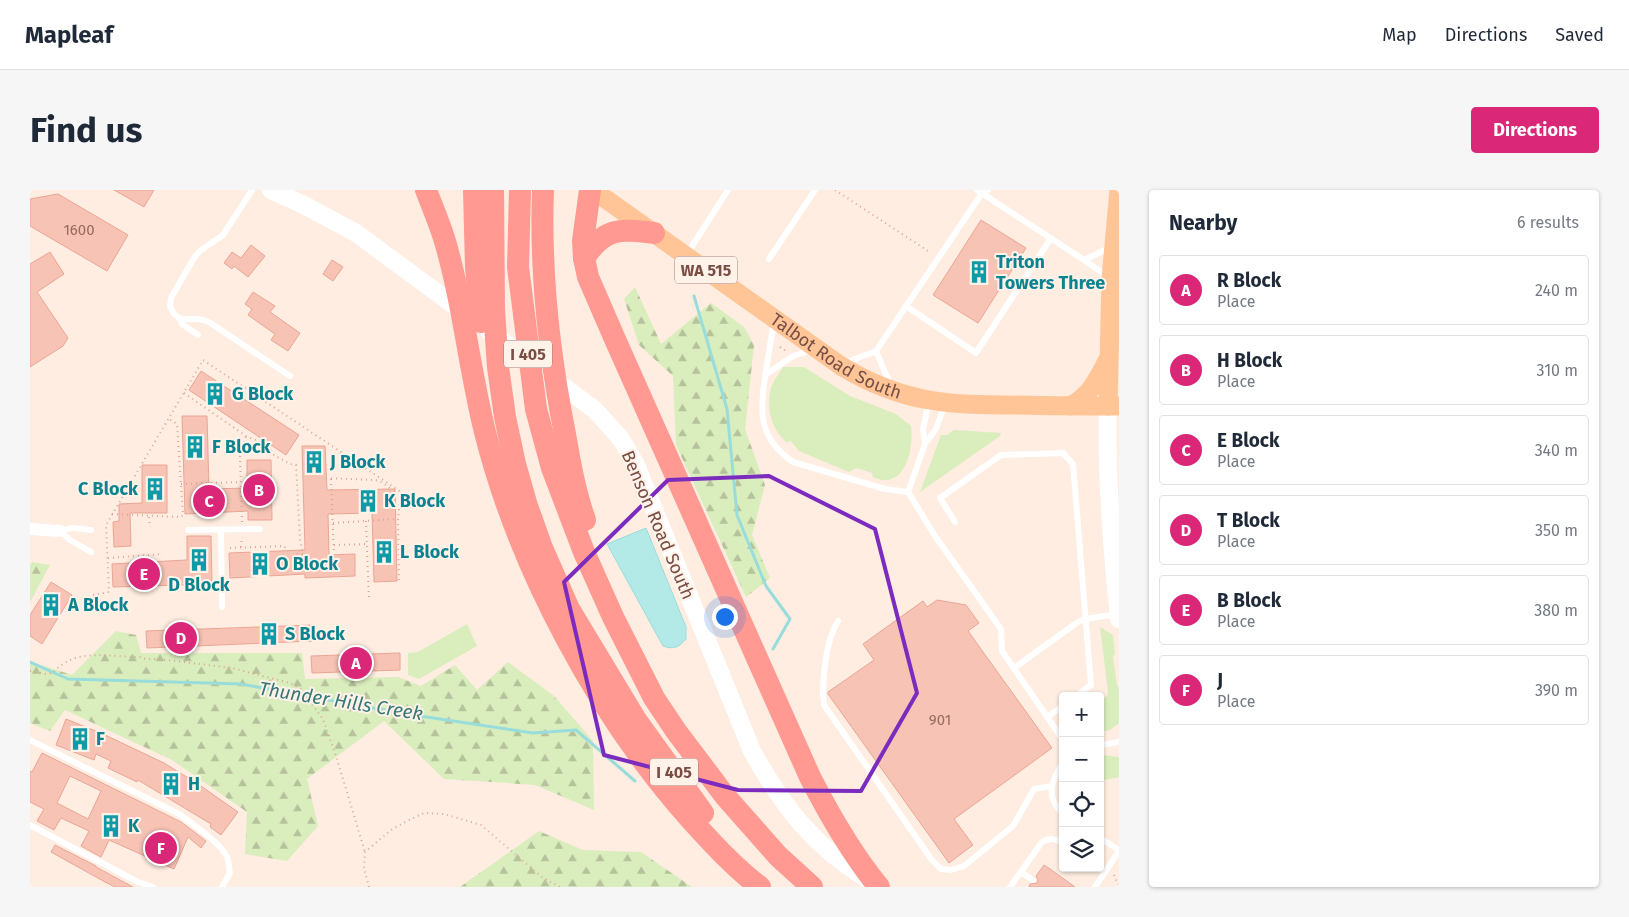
<!DOCTYPE html>
<meta charset="utf-8">
<style>
:root{--surface:#fff;--page:#f6f6f7;--text:#1f2937;--muted:#747a83;--line:#e0e1e3;--accent:#db2777}
body{margin:0;font-family:"Fira Sans",sans-serif;background:var(--page);color:var(--text)}
.controls{position:absolute;right:15px;bottom:15px;display:grid;overflow:hidden;border-radius:5px;box-shadow:0 1px 4px #0004}
.controls button{width:45px;height:45px;display:grid;place-items:center;padding:0;border:0;border-bottom:1px solid var(--line);background:var(--surface);color:var(--text);font:25px sans-serif}
.you{position:absolute;left:694px;top:426px;width:18px;height:18px;margin:-12px;border:4px solid #fff;border-radius:50%;background:#1a73e8;box-shadow:0 0 0 8px #1a73e833}
.badge{display:grid;place-items:center;width:32px;height:32px;border-radius:50%;background:var(--accent);color:#fff;font-size:16px;font-weight:700}
.pin{position:absolute;translate:-50% -50%;border:2px solid #fff;box-shadow:0 1px 5px #0006}
.list{margin:0;padding:0;list-style:none}
h2{display:flex;justify-content:space-between;align-items:center;height:65px;margin:0;padding:0 20px;font-size:21px}
h2 small{font-size:16px;font-weight:400;color:var(--muted)}
.list li{display:grid;grid-template-columns:32px 1fr auto;gap:15px;align-items:center;box-sizing:border-box;height:70px;margin:0 10px 10px;padding:0 10px;border:1px solid var(--line);border-radius:5px}
.list b{display:block;font-size:19px;white-space:nowrap}
.list p{margin:0;font-size:16px;white-space:nowrap;color:var(--muted)}
.list em{font-size:16px;font-style:normal;color:var(--muted)}
.icon{flex:none;width:28px;height:28px;fill:none;stroke:currentColor;stroke-width:2;stroke-linecap:round;stroke-linejoin:round}
.map{position:relative;flex:none;width:1089px;height:697px;overflow:hidden;border-radius:5px}
header{display:flex;align-items:center;gap:30px;box-sizing:border-box;height:70px;padding:0 25px;background:var(--surface);border-bottom:1px solid var(--line)}
header strong{font-size:24px}
nav{display:flex;gap:28px;margin-inline-start:auto;font-size:18px}
.intro{display:flex;align-items:center;justify-content:space-between;box-sizing:border-box;height:120px;padding:0 30px}
h1{margin:0;font-size:35px}
.button{padding:12px 22px;border-radius:5px;background:var(--accent);color:#fff;font-size:18px;font-weight:700}
main{display:flex;gap:30px;padding:0 30px}
aside{flex:1;background:var(--surface);border-radius:5px;box-shadow:0 1px 4px #0004}
.map>svg:first-child{display:block}
</style>
<header>
<strong>Mapleaf</strong>
<nav><a>Map</a><a>Directions</a><a>Saved</a></nav>
</header>
<div class="intro"><h1>Find us</h1><a class="button">Directions</a></div>
<main>
<div class="map">
<svg width="1089" height="697" viewBox="0 0 1089 697">
<defs>
<pattern id="forest-firs" width="22" height="20" patternUnits="userSpaceOnUse" patternTransform="scale(1.25)"><rect width="22" height="20" fill="#daedbd"/><path d="M5 1l3.5 6h-7zM16 11l3.5 6h-7z" fill="#b6c29b"/></pattern>
</defs>
<rect width="100%" height="100%" fill="#feede0"/>
<g fill="#daedbd">
<path d="M753,177h21l46,29 46,18 15,12c3,23 -6,66 -38,51l-1,-4 -16,-5 -7,4 -50,-21 -8,-10 -5,1c-15,-14 -20,-34 -15,-54 2,-7 8,-14 12,-21z"/>
<polygon points="924,240 971,243 970,246 890,302 911,245 917,245"/>
<polygon points="437,434 447,456 389,489 378,485 378,463 388,462"/>
<polygon points="1070,437 1083,445 1085,463 1083,467 1087,495 1089,498 1089,533 1080,540 1070,542 1070,510 1077,506 1078,502"/>
<polygon points="1073,565 1089,567 1089,587 1070,591 1070,566"/>
</g>
<g fill="url(#forest-firs)">
<polygon points="605,97 631,154 681,113 714,137 724,155 715,239 735,295 722,345 740,388 716,407 646,255 643,186 609,155 594,109"/>
<polygon points="2,372 20,375 0,412 0,375"/>
<polygon points="86,441 106,445 111,463 272,463 275,489 368,487 391,496 425,475 447,500 478,472 524,506 563,551 564,620 505,595 414,589 354,531 277,589 288,636 257,671 215,664 217,622 142,570 35,520 20,541 0,533 0,470 2,472 42,485"/>
<polygon points="509,641 553,660 611,662 662,697 430,697"/>
</g>
<path fill="#b3eae8" stroke="#98dddb" d="M616,338l40,99v12c-7,8 -12,11 -23,7l-56,-102z"/>
<g fill="none" stroke-linecap="round" stroke-linejoin="round">
<g stroke="#98dddb" stroke-width="3">
<polyline points="664,106 697,219 707,325 736,396 760,429 743,459"/>
<polyline points="0,472 38,489 211,494 370,523 503,543 546,540 605,591"/>
</g>
</g>
<g fill="#f7c3b5" stroke="#eba594" fill-rule="evenodd">
<polygon points="84,0 124,0 114,17"/>
<polygon points="28,4 98,45 77,81 0,36 0,9"/>
<polygon points="951,30 996,58 948,133 903,105"/>
<polygon points="221,55 235,66 218,87 204,76 202,79 194,73 202,62 211,68"/>
<polygon points="20,62 34,84 7,102 38,148 33,156 0,177 0,74"/>
<polygon points="302,70 313,77 303,91 293,84"/>
<polygon points="223,102 245,116 240,122 270,143 258,161 241,150 245,144 218,125 222,119 215,114"/>
<polygon points="171,181 269,245 256,265 159,200"/>
<polygon points="152,226 177,226 179,299 217,298 217,270 241,270 242,330 218,330 218,321 155,324"/>
<polygon points="272,256 295,256 297,300 365,299 367,391 344,392 342,323 298,324 299,365 325,364 325,386 275,388 275,384 200,388 199,363 275,360"/>
<polygon points="112,275 137,275 137,323 100,323 101,356 84,357 83,332 89,331 89,314 112,313"/>
<polygon points="157,346 181,346 182,394 83,397 82,374 157,370"/>
<polygon points="21,392 42,405 12,454 0,446 0,425"/>
<polygon points="907,410 936,415 949,433 938,441 1022,558 924,629 943,655 919,673 798,504 798,502 844,470 833,454 893,411 897,417"/>
<polygon points="283,435 283,451 117,458 116,441"/>
<polygon points="370,463 370,480 282,483 281,466"/>
<polygon points="36,529 73,544 134,573 168,594 208,622 191,645 180,637 181,634 108,590 107,592 78,578 81,571 66,564 64,570 26,555"/>
<path d="M12,563l139,69 25,19 -5,7 -13,-11 -14,32 -65,-29 -8,17 -20,-11 8,-15 -28,-13 -7,12 -17,-9 7,-12 -14,-7v-31l2,1zM40,586l31,15 -13,28 -31,-16z"/>
<polygon points="25,655 66,676 66,677 103,697 85,697 75,692 21,662"/>
<polygon points="1014,675 1020,679 1045,697 999,697 1000,694 1007,693 1008,690 1006,686"/>
</g>
<g fill="none" stroke-linecap="round" stroke-linejoin="round">
<g stroke="#dba698" stroke-width="2" stroke-dasharray="1 4" stroke-linecap="butt">
<polyline points="805,0 901,63"/>
<polyline points="750,157 756,161"/>
<polyline points="154,203 216,246 238,255 244,265 260,274 266,275 270,350 273,364 264,365"/>
<polyline points="296,288 344,290 350,291 360,298 362,295"/>
<polyline points="301,289 304,365"/>
<polyline points="151,294 211,292"/>
<polyline points="82,324 151,327 153,325 147,234 139,229"/>
<polyline points="119,327 120,337"/>
<polyline points="336,331 339,411"/>
<polyline points="212,332 210,267 216,246"/>
<polyline points="303,333 368,329"/>
<polyline points="304,355 337,354"/>
<polyline points="211,357 212,347"/>
<polyline points="200,358 254,356 258,361"/>
<polyline points="78,368 133,364"/>
<polyline points="63,405 79,402 76,335 173,170 371,302 368,329 369,390"/>
<path d="M0,481l16,3 7,-1c21,-26 58,-16 87,-16l6,2h13l73,9 58,15 11,6 22,30 14,40 28,93"/>
<polyline points="1084,685 1089,696"/>
<polyline points="339,697 334,678 335,662 361,640 377,631 394,623 414,624 451,635 513,688 530,697"/>
</g>
<g stroke="#fff" stroke-width="6">
<polyline points="222,0 193,45 170,61 164,68 141,108 140,116 144,124 150,129 169,129 179,132 260,186"/>
<polyline points="947,0 1054,70"/>
<polyline points="657,64 698,0"/>
<polyline points="739,69 785,0"/>
<polyline points="1077,86 1054,70 1081,57"/>
<polyline points="876,116 946,163 1021,48"/>
<polyline points="150,129 152,134 168,145"/>
<path d="M744,132c-3,17 -6,34 -8,50 -7,39 -8,66 27,90l92,27 23,3 27,44 66,93 1,22 61,89"/>
<polyline points="846,161 952,3 958,0"/>
<path d="M813,175c11,-7 22,-9 33,-14l14,33"/>
<polyline points="735,185 763,166 782,160"/>
<polyline points="895,254 893,239 899,211"/>
<polyline points="878,302 895,254 906,239 915,214"/>
<polyline points="925,332 910,308 971,265 1033,263 1043,274 1061,495 1046,506"/>
<polyline points="61,340 42,338 30,341 40,350 61,362"/>
<polyline points="158,340 230,339"/>
<polyline points="191,340 192,417"/>
<path d="M808,431c-12,19 -17,61 -14,84l108,155 9,9 10,1 13,-4 49,-40 21,-37 18,-3"/>
<polyline points="984,478 1048,432 1055,429 1087,424"/>
<polyline points="1017,527 1033,516"/>
<path d="M0,550l149,74c13,10 41,28 48,43 2,5 2,12 3,16l-8,14"/>
<polyline points="1070,555 1089,552"/>
<path d="M1033,572c-11,18 -19,35 0,52"/>
<polyline points="0,635 108,692 123,697"/>
<polyline points="1070,648 1089,660"/>
<polyline points="991,682 1003,690"/>
<path d="M980,697l32,-45c8,-5 13,-3 21,1"/>
<polyline points="1065,697 1089,661"/>
</g>
<polyline stroke="#fff" stroke-width="12" points="0,339 30,341"/>
<g stroke="#fff" stroke-width="18">
<polyline points="241,0 276,16 326,43 436,124"/>
<path d="M459,141l106,79 26,29 15,26 116,286c31,56 62,96 117,129"/>
<path d="M1078,216c-2,71 4,142 11,213"/>
</g>
<g stroke="#ffc597" stroke-width="19">
<path id="s1" d="M563,0l248,176c63,38 108,39 179,39 33,1 66,1 99,1"/>
<path d="M1040,216c20,-10 27,-26 37,-45"/>
<polyline points="1078,216 1081,88 1089,0"/>
</g>
<g stroke="#ff9991" stroke-width="22">
<path d="M396,0c6,16 13,32 18,48 19,63 25,130 41,194 34,136 114,285 207,389 21,23 43,47 68,66"/>
<polyline points="444,0 446,77 451,132"/>
<polyline points="463,0 464,120 468,177 475,227 485,274 497,316 512,358 539,419 606,530 673,623"/>
<polyline points="490,0 488,77 506,219 522,278 554,362 583,427 624,508 646,541 695,606 748,666 782,697"/>
<path d="M513,0c-3,81 6,164 22,244 5,29 10,58 20,86"/>
<path d="M560,0l-7,51 1,17 4,19 26,60 196,440c20,39 41,76 69,110"/>
<path d="M554,68c21,-31 36,-29 70,-25"/>
</g>
</g>
<path fill="none" stroke="#7b2cbf" stroke-width="4" stroke-linejoin="round" d="M739,286l106,53 42,164 -56,98 -123,-1 -134,-35 -40,-173 104,-102z"/>
<defs>
<symbol id="building-bare" viewBox="-9 -9 18 18"><path d="M-4-6H4V6H1V3H-1V6H-4ZM-2.5-4.3h1.7v1.8h-1.7ZM.8-4.3h1.7v1.8H.8ZM-2.5-1h1.7V.8h-1.7ZM.8-1h1.7V.8H.8Z" fill="#0f9aa8" stroke="#fff2e9" stroke-width="2.5" paint-order="stroke"/></symbol>
</defs>
<g fill-rule="evenodd">
<use href="#building-bare" x="933" y="66" width="32" height="32"/>
<use href="#building-bare" x="169" y="188" width="32" height="32"/>
<use href="#building-bare" x="149" y="241" width="32" height="32"/>
<use href="#building-bare" x="268" y="256" width="32" height="32"/>
<use href="#building-bare" x="109" y="283" width="32" height="32"/>
<use href="#building-bare" x="322" y="295" width="32" height="32"/>
<use href="#building-bare" x="338" y="346" width="32" height="32"/>
<use href="#building-bare" x="153" y="354" width="32" height="32"/>
<use href="#building-bare" x="214" y="358" width="32" height="32"/>
<use href="#building-bare" x="5" y="399" width="32" height="32"/>
<use href="#building-bare" x="223" y="428" width="32" height="32"/>
<use href="#building-bare" x="34" y="533" width="32" height="32"/>
<use href="#building-bare" x="125" y="578" width="32" height="32"/>
<use href="#building-bare" x="65" y="620" width="32" height="32"/>
</g>
<g text-anchor="middle" dominant-baseline="central" stroke-width="4" stroke-linejoin="round" paint-order="stroke">
<g font-size="15" fill="#986b61">
<text x="49" y="40">1600</text>
<text x="910" y="530">901</text>
</g>
<g fill="#fff2e9" stroke="#a07f76" stroke-width="1">
<rect x="645" y="66.5" width="62" height="27" rx="4"/>
<rect x="474" y="150.5" width="48" height="27" rx="4"/>
<rect x="620" y="568.5" width="48" height="27" rx="4"/>
</g>
<g font-size="16" font-weight="bold" fill="#784e45">
<text x="676" y="80">WA 515</text>
<text x="498" y="164">I 405</text>
<text x="644" y="582">I 405</text>
</g>
<g font-size="18" font-weight="bold" fill="#0d838f" stroke="#fff2e9" text-anchor="start">
<text x="966" y="72">Triton<tspan x="966" dy="21">Towers Three</tspan></text>
<text x="202" y="204">G Block</text>
<text x="182" y="257">F Block</text>
<text x="300" y="272">J Block</text>
<text x="108" y="299" text-anchor="end">C Block</text>
<text x="354" y="311">K Block</text>
<text x="370" y="362">L Block</text>
<text x="246" y="374">O Block</text>
<text x="169" y="395" text-anchor="middle">D Block</text>
<text x="38" y="415">A Block</text>
<text x="255" y="444">S Block</text>
<text x="66" y="549">F</text>
<text x="158" y="594">H</text>
<text x="98" y="636">K</text>
</g>
<g font-size="18" fill="#784e45" stroke="#fff2e9">
<text stroke="none"><textPath href="#s1" startOffset="295">Talbot Road South</textPath></text>
<text transform="translate(628 335) rotate(67)">Benson Road South</text>
</g>
<g font-size="19" font-style="italic" fill="#357876" stroke="#fff2e9">
<text transform="translate(311 511) rotate(9)">Thunder Hills Creek</text>
</g>
</g>
</svg>
<div class="controls">
<button>+</button>
<button>−</button>
<button><svg class="icon" aria-label="locate" viewBox="0 0 24 24"><circle cx="12" cy="12" r="6"/><path d="M12 2v4M12 18v4M2 12h4M18 12h4"/></svg></button>
<button><svg class="icon" aria-label="layers" viewBox="0 0 24 24"><path d="M12 4l9 5-9 5-9-5zM3 14l9 5 9-5"/></svg></button>
</div>
<div class="you"></div>
<div class="pin badge" style="left:326px;top:473px">A</div>
<div class="pin badge" style="left:229px;top:300px">B</div>
<div class="pin badge" style="left:179px;top:311px">C</div>
<div class="pin badge" style="left:151px;top:448px">D</div>
<div class="pin badge" style="left:114px;top:384px">E</div>
<div class="pin badge" style="left:131px;top:658px">F</div>
</div>
<aside>
<h2>Nearby<small>6 results</small></h2>
<ul class="list">
<li><span class="badge">A</span><div><b>R Block</b><p>Place</p></div><em>240 m</em></li>
<li><span class="badge">B</span><div><b>H Block</b><p>Place</p></div><em>310 m</em></li>
<li><span class="badge">C</span><div><b>E Block</b><p>Place</p></div><em>340 m</em></li>
<li><span class="badge">D</span><div><b>T Block</b><p>Place</p></div><em>350 m</em></li>
<li><span class="badge">E</span><div><b>B Block</b><p>Place</p></div><em>380 m</em></li>
<li><span class="badge">F</span><div><b>J</b><p>Place</p></div><em>390 m</em></li>
</ul>
</aside>
</main>
